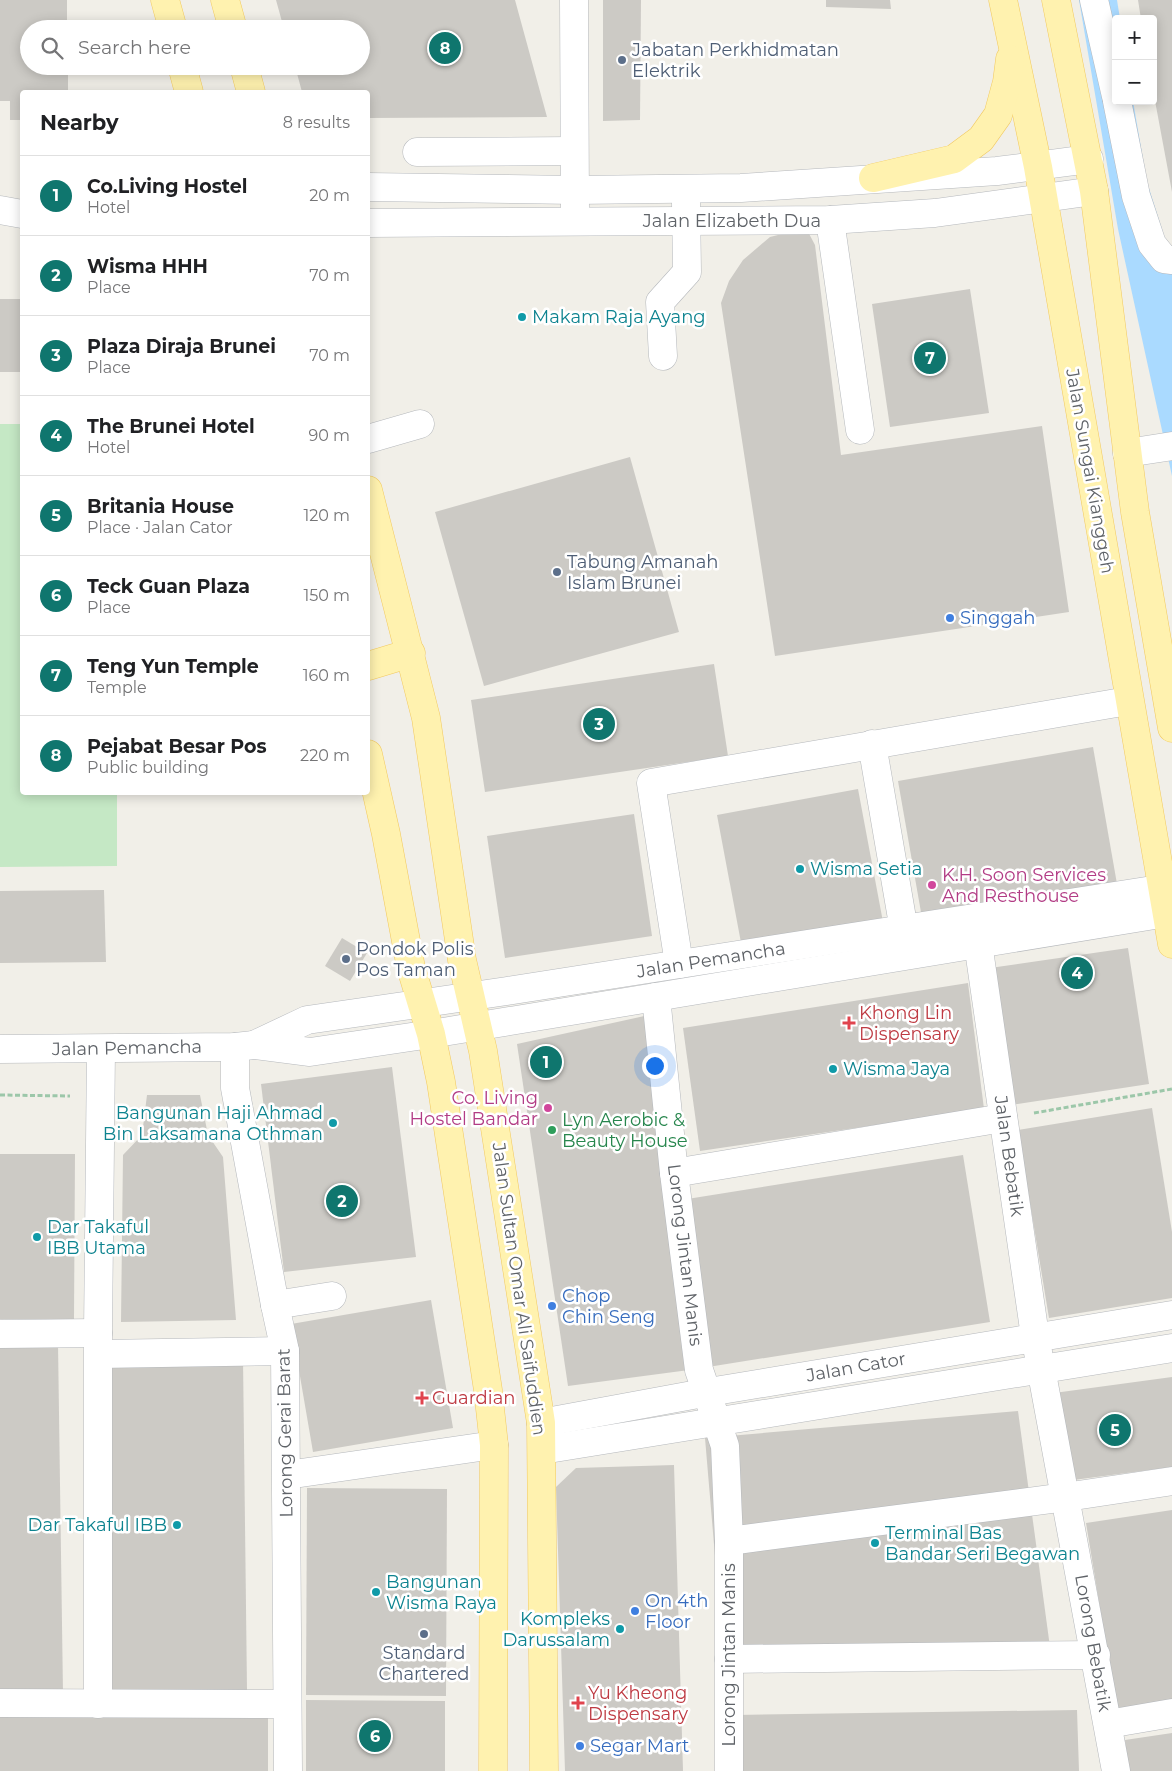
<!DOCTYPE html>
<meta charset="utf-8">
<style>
:root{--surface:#fff;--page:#f2f2f2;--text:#202124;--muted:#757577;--line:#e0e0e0;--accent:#0f766e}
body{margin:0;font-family:Montserrat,sans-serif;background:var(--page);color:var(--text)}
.controls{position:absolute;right:15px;top:15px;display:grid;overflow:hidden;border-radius:5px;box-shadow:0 2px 12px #0003}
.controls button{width:45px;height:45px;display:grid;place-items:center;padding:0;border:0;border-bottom:1px solid var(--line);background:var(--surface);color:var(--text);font:25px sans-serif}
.you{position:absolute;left:654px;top:1065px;width:18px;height:18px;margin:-12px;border:4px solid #fff;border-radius:50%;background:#1a73e8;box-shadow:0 0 0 8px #1a73e833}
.badge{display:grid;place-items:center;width:32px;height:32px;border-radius:50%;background:var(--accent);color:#fff;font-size:16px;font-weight:700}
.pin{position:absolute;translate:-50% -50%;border:2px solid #fff;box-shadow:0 1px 5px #0006}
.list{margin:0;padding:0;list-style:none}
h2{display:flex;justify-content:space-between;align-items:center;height:65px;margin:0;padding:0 20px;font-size:21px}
h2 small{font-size:16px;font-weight:400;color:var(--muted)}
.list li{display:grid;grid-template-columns:32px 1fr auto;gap:15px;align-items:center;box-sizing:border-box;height:80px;padding:0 20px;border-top:1px solid var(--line)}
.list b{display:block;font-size:19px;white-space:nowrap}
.list p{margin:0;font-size:16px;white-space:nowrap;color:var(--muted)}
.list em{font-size:16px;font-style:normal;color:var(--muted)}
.icon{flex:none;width:28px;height:28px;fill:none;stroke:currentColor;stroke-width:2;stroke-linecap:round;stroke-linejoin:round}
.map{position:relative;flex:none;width:1172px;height:1771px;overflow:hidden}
.search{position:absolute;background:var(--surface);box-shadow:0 2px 12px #0003;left:20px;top:20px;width:350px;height:55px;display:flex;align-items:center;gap:12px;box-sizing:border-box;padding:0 18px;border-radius:28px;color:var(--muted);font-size:19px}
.panel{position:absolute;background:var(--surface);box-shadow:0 2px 12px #0003;left:20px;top:90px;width:350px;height:705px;border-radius:5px}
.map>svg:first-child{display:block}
</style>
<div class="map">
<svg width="1172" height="1771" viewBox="0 0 1172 1771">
<rect width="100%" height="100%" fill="#f1efe8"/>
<polygon fill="#c5e8c5" points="0,424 22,424 22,792 117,793 117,866 0,867"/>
<polygon fill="#aadaff" points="1079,0 1117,0 1120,19 1116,19 1116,101 1133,101 1147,182 1172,261 1172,476 1118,229"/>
<g fill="#cccac5">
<polygon points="0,0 67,0 67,29 29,29 29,66 68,66 68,92 22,92 22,120 10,120 10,101 0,101"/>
<polygon points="276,0 515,0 547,117 368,118 368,92 302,92 295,66 361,66 361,29 284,29"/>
<polygon points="603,0 641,0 640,120 603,121"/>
<polygon points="826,0 890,0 891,9 826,7"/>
<polygon points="1138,0 1172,0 1172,192 1153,90 1153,19 1141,19"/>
<polygon points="806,228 815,245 841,455 1042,426 1069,612 775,656 721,303 729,281 743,260 770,237"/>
<polygon points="970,289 989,413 890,427 872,304"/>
<rect x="0" y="299" width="22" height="73"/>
<polygon points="630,457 679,632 484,686 435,512"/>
<polygon points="714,664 728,756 485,792 471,700"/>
<polygon points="1093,747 1117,884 922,918 898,781"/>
<polygon points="858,789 883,922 742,948 717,815"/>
<polygon points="634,814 652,936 505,958 487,836"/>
<polygon points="104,890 106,962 0,963 0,891"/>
<polygon points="342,938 367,953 350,981 325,966"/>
<polygon points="1128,948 1149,1084 1011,1105 990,968"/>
<polygon points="968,983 984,1109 700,1151 683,1028"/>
<polygon points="649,1015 689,1370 568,1386 517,1044"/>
<polygon points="392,1067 416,1257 284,1272 261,1084"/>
<polygon points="147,1095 200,1095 208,1135 223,1157 236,1320 121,1322 123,1155 142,1135"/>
<polygon points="1152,1108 1172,1232 1172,1298 1049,1318 1018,1130"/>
<polygon points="0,1154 75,1154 74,1319 0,1319"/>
<polygon points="963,1155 990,1322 708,1367 681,1200"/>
<polygon points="431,1300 453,1428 313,1452 291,1324"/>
<polygon points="0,1342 58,1343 63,1694 0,1694"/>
<polygon points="243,1358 247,1690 111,1691 107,1360"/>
<polygon points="1172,1377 1172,1467 1066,1481 1054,1393"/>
<polygon points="1018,1411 1050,1647 725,1674 705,1438"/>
<polygon points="674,1465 683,1771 565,1771 556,1487 576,1468"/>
<polygon points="307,1488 447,1489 446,1696 306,1695"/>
<polygon points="1172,1510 1172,1702 1117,1711 1086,1523"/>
<polygon points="306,1700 445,1701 445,1771 306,1771"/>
<polygon points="1077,1710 1079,1771 737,1771 736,1715"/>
<polygon points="0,1715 268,1716 268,1771 0,1771"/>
<polygon points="1172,1733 1172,1771 1129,1771 1125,1740"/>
</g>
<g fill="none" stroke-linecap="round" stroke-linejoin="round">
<defs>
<g id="minor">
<polyline points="574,0 575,208"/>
<polyline points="1094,0 1116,96"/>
<polyline points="1117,101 1136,196 1152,244 1164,259 1172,260"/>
<polyline points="417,152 574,151"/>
<polyline points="368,187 575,190 741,188 997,171 1089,159"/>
<polyline points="0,210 22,214"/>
<polyline points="830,220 860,430"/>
<polyline points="368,223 830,220 935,213 1094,191"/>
<polyline points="663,356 660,302 687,272 686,203"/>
<polyline points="368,439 420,424"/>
<polyline points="1127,453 1172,446"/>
<polyline points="872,744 904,930"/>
<polyline points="978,943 1035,1336 1116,1771"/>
<polyline points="679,964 651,783 1128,701"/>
<polyline points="656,997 674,1173 699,1370 725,1446 729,1541 729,1771"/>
<polyline points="254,1045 307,1020 507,991 1172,887"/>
<polyline points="235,1047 235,1088 275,1305 285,1351 288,1771"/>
<polyline points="0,1049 235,1047 254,1045 310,1052 431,1034 1172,912"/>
<polyline points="674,1173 1003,1118"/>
<polyline points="275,1305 332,1296"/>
<polyline points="0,1334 98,1333"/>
<polyline points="99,1354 285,1351"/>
<polyline points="541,1423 709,1392 1172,1315"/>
<polyline points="542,1450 1172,1348"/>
<polyline points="287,1475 494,1445"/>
<polyline points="729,1541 1066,1497 1172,1481"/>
<polyline points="729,1659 1096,1655"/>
<polyline points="0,1703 287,1704"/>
<polyline points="98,1704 98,1333 101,1049"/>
<polyline points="1108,1724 1172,1713"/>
</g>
<g id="major">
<polyline points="165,0 173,29"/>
<polyline points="225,0 233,29"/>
<polyline points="1003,0 1038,167 1172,944"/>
<polyline points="1056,0 1094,191 1135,512 1172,728"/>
<polyline points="182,66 189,92"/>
<polyline points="244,66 251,92"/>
<polyline points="873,178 954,159 981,139 998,115 1007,82 1010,59"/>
<polyline points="368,490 426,718 462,960 483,1051 541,1423 544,1771"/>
<polyline points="368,666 411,653"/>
<polyline points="368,754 386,834 411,968 431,1034 441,1082 488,1390 494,1445 493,1771"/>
</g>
</defs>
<use href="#minor" stroke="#b5b8bc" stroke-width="29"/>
<use href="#major" stroke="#f2c960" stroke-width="29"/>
<g stroke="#9cc7a9" stroke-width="3" stroke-dasharray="5 2.5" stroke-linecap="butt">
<polyline points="0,1095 70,1096"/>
<polyline points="1034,1113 1172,1089"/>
</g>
<use href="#minor" stroke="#fff" stroke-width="28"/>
<use href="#major" stroke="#fff2af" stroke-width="28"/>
</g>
<g fill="#5c6f8a" stroke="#fff" stroke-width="2">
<circle cx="622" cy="60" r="5"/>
<circle cx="557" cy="572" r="5"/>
<circle cx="346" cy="959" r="5"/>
<circle cx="424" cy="1634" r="5"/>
</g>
<g fill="#0f9aa8" stroke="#fff" stroke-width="2">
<circle cx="522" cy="317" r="5"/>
<circle cx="800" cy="869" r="5"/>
<circle cx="833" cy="1069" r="5"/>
<circle cx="333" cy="1123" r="5"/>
<circle cx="37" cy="1237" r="5"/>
<circle cx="177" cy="1525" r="5"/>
<circle cx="875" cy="1543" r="5"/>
<circle cx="376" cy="1592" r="5"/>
<circle cx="620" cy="1629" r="5"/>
</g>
<g fill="#3f7fe0" stroke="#fff" stroke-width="2">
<circle cx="950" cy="618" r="5"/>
<circle cx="552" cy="1306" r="5"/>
<circle cx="635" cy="1611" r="5"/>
<circle cx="580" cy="1746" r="5"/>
</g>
<g fill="#d1479c" stroke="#fff" stroke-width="2">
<circle cx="932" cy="885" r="5"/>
<circle cx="548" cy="1108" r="5"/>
</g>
<g fill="#e0444e" stroke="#fff" stroke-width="2">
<path d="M846.5 1015.5h5v5h5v5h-5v5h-5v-5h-5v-5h5z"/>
<path d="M419.5 1390.5h5v5h5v5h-5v5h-5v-5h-5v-5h5z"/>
<path d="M575.5 1695.5h5v5h5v5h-5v5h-5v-5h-5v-5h5z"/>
</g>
<circle fill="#2e9e5b" stroke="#fff" stroke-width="2" cx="552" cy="1130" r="5"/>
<g text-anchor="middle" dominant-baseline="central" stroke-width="5" stroke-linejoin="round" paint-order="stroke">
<g font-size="18" fill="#4e5e75" stroke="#fff" text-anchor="start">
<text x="632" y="50">Jabatan Perkhidmatan<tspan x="632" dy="21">Elektrik</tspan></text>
<text x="567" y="562">Tabung Amanah<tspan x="567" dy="21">Islam Brunei</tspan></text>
<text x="356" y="949">Pondok Polis<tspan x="356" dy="21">Pos Taman</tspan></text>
<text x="424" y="1653" text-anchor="middle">Standard<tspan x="424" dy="21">Chartered</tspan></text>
</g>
<g font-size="18" fill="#5f6368" stroke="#fff">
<text x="732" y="221">Jalan Elizabeth Dua</text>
<text transform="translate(1090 471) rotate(80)">Jalan Sungai Kianggeh</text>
<text transform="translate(711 960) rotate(-9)">Jalan Pemancha</text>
<text transform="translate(127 1048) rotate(-1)">Jalan Pemancha</text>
<text transform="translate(1009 1156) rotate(82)">Jalan Bebatik</text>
<text transform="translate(685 1255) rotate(83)">Lorong Jintan Manis</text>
<text transform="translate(519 1289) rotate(82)">Jalan Sultan Omar Ali Saifuddien</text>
<text transform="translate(856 1367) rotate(-10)">Jalan Cator</text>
<text transform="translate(285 1433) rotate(-91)">Lorong Gerai Barat</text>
<text transform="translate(1093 1643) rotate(80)">Lorong Bebatik</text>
<text transform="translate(729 1655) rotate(-90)">Lorong Jintan Manis</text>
</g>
<g font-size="18" fill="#0d838f" stroke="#fff" text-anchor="start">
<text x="532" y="317">Makam Raja Ayang</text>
<text x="810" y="869">Wisma Setia</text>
<text x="843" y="1069">Wisma Jaya</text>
<text x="323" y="1113" text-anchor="end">Bangunan Haji Ahmad<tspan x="323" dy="21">Bin Laksamana Othman</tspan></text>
<text x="47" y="1227">Dar Takaful<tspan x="47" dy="21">IBB Utama</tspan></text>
<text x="167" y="1525" text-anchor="end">Dar Takaful IBB</text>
<text x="885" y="1533">Terminal Bas<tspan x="885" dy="21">Bandar Seri Begawan</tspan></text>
<text x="386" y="1582">Bangunan<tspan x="386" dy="21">Wisma Raya</tspan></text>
<text x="610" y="1619" text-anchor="end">Kompleks<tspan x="610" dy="21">Darussalam</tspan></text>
</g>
<g font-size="18" fill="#366cbe" stroke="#fff" text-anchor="start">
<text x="960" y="618">Singgah</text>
<text x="562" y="1296">Chop<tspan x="562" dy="21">Chin Seng</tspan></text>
<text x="645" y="1601">On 4th<tspan x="645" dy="21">Floor</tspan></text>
<text x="590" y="1746">Segar Mart</text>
</g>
<g font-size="18" fill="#b23c85" stroke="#fff" text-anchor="start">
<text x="942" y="875">K.H. Soon Services<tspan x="942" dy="21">And Resthouse</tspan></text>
<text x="538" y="1098" text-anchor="end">Co. Living<tspan x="538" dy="21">Hostel Bandar</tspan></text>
</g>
<g font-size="18" fill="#be3a42" stroke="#fff" text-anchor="start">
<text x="859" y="1013">Khong Lin<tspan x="859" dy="21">Dispensary</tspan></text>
<text x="432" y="1398">Guardian</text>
<text x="588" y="1693">Yu Kheong<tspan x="588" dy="21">Dispensary</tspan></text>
</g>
<g font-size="18" fill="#27864d" stroke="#fff" text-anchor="start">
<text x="562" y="1120">Lyn Aerobic &amp;<tspan x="562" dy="21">Beauty House</tspan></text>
</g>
</g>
</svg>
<div class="controls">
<button>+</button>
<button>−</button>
</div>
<div class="you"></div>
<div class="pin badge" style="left:546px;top:1062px">1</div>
<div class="pin badge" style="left:342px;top:1201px">2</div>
<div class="pin badge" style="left:599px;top:724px">3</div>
<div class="pin badge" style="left:1077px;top:973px">4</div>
<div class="pin badge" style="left:1115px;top:1430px">5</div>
<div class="pin badge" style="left:375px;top:1736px">6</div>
<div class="pin badge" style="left:930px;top:358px">7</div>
<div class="pin badge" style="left:445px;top:48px">8</div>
<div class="search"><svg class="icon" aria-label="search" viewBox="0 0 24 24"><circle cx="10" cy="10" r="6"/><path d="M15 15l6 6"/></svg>Search here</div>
<section class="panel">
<h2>Nearby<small>8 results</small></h2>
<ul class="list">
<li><span class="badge">1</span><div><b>Co.Living Hostel</b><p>Hotel</p></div><em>20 m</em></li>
<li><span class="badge">2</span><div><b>Wisma HHH</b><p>Place</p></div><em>70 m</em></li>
<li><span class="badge">3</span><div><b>Plaza Diraja Brunei</b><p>Place</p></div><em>70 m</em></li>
<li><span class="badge">4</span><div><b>The Brunei Hotel</b><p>Hotel</p></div><em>90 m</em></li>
<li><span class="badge">5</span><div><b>Britania House</b><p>Place · Jalan Cator</p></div><em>120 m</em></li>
<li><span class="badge">6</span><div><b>Teck Guan Plaza</b><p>Place</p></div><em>150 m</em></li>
<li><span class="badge">7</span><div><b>Teng Yun Temple</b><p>Temple</p></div><em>160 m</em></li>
<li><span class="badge">8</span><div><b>Pejabat Besar Pos</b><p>Public building</p></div><em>220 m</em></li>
</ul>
</section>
</div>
